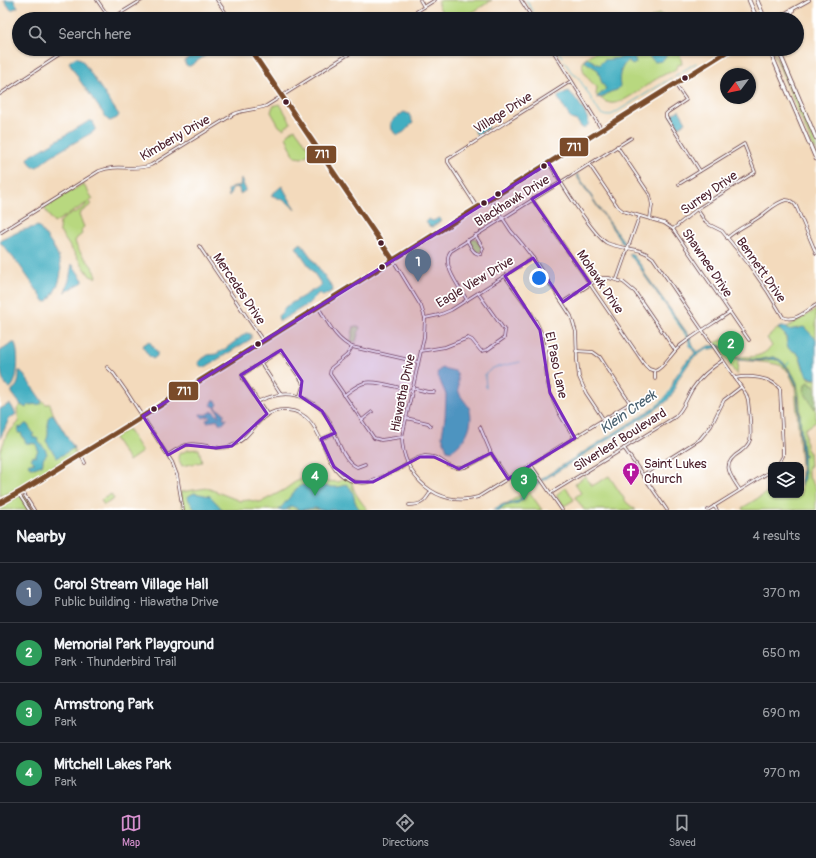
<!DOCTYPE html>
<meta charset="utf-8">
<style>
:root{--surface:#171b24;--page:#20242c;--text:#f1f3f6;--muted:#9ea1a6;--line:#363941;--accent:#d690ce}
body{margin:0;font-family:Pangolin,sans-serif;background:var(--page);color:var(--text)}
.controls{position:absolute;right:12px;bottom:12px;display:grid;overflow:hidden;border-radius:8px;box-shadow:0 1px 3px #0004}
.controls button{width:36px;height:36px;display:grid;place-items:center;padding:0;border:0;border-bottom:1px solid var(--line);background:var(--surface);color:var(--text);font:20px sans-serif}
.compass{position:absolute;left:720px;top:68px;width:36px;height:36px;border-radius:50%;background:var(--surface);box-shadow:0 1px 3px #0004;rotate:238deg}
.you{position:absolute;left:539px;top:278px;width:14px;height:14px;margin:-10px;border:3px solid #fff;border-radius:50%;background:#1a73e8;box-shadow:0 0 0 6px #1a73e833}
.badge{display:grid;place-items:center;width:26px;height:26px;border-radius:50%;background:var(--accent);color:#fff;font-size:13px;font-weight:700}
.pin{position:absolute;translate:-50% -33px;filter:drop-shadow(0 1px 2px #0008)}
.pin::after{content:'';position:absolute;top:21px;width:14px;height:12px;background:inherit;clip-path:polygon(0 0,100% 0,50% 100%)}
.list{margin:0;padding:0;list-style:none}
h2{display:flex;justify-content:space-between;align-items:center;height:52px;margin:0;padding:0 16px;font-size:17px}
h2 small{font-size:13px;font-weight:400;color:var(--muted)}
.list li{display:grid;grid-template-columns:26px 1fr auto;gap:12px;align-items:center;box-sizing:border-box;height:60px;padding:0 16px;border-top:1px solid var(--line)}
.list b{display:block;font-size:15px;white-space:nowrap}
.list p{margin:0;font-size:13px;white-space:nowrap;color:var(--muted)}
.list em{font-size:13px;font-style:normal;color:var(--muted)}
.icon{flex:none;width:22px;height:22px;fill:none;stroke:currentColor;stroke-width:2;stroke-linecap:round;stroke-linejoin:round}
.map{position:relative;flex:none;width:816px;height:510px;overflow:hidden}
.search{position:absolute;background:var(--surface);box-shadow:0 1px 3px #0004;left:12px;right:12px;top:12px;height:44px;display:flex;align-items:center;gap:10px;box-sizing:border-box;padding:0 14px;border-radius:22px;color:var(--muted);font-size:15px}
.sheet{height:292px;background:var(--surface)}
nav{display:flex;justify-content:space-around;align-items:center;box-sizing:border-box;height:56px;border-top:1px solid var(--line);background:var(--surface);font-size:11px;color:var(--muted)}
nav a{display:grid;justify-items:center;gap:2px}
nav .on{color:var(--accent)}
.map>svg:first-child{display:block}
</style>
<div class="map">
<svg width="816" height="510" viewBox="0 0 816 510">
<rect width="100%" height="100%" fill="#fff"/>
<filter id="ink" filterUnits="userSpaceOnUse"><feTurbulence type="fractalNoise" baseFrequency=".025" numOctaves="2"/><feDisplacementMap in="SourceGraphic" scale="8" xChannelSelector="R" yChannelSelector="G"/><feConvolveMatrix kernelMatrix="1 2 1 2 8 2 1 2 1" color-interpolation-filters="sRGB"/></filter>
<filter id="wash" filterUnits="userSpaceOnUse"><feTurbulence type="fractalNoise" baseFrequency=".012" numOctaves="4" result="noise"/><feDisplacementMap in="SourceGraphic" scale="16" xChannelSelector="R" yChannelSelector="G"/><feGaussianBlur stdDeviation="0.9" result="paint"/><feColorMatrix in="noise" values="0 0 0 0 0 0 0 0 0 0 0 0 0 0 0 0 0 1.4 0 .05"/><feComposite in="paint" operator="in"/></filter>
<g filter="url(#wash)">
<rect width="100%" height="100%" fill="#f3dabc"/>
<g fill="#b8d87f" stroke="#817c55" fill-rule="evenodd">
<polygon points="441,0 492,0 462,19 446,19 438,5 438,2"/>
<polygon points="659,14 671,19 650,19"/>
<path d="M603,49h76l3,15 -4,1 -4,6c-20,4 -48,35 -64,32 -5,-1 -10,-5 -14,-8l1,-8c-9,-7 -22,-22 -9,-31 4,-3 10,-5 15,-7z"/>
<polygon points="772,49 793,88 811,133 816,143 816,154"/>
<polygon points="280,104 291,123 283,129 279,126 271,112 273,106"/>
<polygon points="295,129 312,152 302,158 295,157 286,137 288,133"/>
<path d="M83,184l10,15 -4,2 3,3 -12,9 -1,2 5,12 -3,3 1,4 -5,4 -2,3c3,14 18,22 22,35l-1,2 -6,-2 -30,-44c-6,-18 21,-17 27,-29l-33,20 -10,-15z"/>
<polygon points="474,238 476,239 482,248 480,253 476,252 470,243 471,239"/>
<polygon points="816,310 816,339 805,328 788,330 787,327"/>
<polygon points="354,326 360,327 356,342 351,341"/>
<path d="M777,329c11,3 8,12 12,20 12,5 10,7 14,18 1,4 5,8 7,12h6v9l-8,-6 6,26h2v14l-11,7 1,18 3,5 1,14h-2v10l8,12v22h-73l-1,-2 29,-18v5h30v-30l-6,-79c-3,-6 -6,-16 -12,-19 -6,-5 -36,-6 -45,-7l-1,15 -22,-32 12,-5 6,8v6l5,4c15,2 24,1 34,-10l-5,-8zM773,357c27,9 28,43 27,67 0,9 2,19 3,28v3l2,-1 -2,3 -1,14 -4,-79 -4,-14 -7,-10 -9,-8 -8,-1 -11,2 -21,-2v-1l19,2z"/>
<polygon points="42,401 46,404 50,404 53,413 76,453 7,494 0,496 0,452 7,434 19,422 17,409 21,405 35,404"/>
<polygon points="128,429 142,452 129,461 114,438"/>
<polygon points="199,449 202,462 182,466 178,458 179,454 188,450"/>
<polygon points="585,476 592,486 609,476 627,503 636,510 584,510 575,497 581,493 575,484"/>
<path d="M345,477l7,3c-1,10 10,23 16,30h-185l-3,-18 27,-4 33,13 9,-1 10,2 4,-1 21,-11 11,-8 7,-3 36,3 4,-2z"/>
<polygon points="566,487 574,500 564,506 556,495"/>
<polygon points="528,490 542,510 497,510"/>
<polygon points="23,494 33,510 0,510 0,507"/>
<polygon points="111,494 114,499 104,505 101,500"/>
</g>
<polygon fill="#92b86e" stroke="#6e6c4c" points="808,382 816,388 816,408 814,408 804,392 805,384"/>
<g fill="#43aec1" stroke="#466676">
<polygon points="4,0 14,0 18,7 11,10"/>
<polygon points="201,49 215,49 190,66 188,66 185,64 185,61"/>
<path d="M642,49h23l2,2 -1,5 -4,5 -7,1 -9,-8 -12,3 2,6 -4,2 -4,-5c-7,7 -10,16 -8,26l-3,4 -7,2 -9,6 -1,-1 -3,1v-1l9,-8 -4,-6 -4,-13 -14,-9 3,-3 12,7 5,-5 16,-2z"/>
<polygon points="76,57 81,59 119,115 117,118 110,121 108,120 80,81 69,62"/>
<path d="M568,91c7,4 21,26 21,33l-5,4h-2l-5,-7 -6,-2 -13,-21v-2z"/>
<polygon points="679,110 686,122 679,127 671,115"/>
<polygon points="404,112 409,114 413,123 404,132 398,135 392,130 391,122 398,116"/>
<polygon points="483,119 488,128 477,135 471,126"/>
<polygon points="89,121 92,121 95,126 95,130 93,132 51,156 37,167 33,167 28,160 29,157"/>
<polygon points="577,174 601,211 625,243 623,244 582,184 576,175"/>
<polygon points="241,179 246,190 240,194 239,188 233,187 229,197 228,190 235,186 240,186"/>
<polygon points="282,186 295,209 287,202 271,195"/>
<polygon points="439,218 441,219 440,221 432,227 429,226 426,222 428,219 433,221"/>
<path d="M38,226c21,27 34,44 10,75l-3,1 -25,-36 -20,-24 1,-2 19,-9z"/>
<polygon points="301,243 333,288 332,291 323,296 319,293 308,304 280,321 279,320 278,316 283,311 285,307 322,285 296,247"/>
<path d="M631,253l12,15 2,6 45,63 3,9 4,6 12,-6 9,-1 7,3 8,8 6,3 18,1 16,-3 6,2 4,3 10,13 4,8 6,69v3h3l-3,2 1,21 -3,7 1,-18 -5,-81 -4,-8 -6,-10 -9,-8 -8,-1 -11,2 -20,-1 -8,-4 -8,-8 -3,-1 -15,3 -13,9 -14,20 -4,12 -7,10 -12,9 -113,71 -1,-2 119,-75 11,-14 3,-11 11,-16 10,-10 -5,-7 -3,-11 -43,-60c-3,-8 -10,-14 -15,-21z"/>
<polygon points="72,264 83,280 83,282 65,292 69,280"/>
<path d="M781,327h6l1,3 16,-3 12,12v40c-17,-2 -10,-21 -21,-27 -1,-1 -4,-2 -6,-3l-2,-4 -1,-9 -8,-8z"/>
<polygon points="246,333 251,334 251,339 207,366 202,368 198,363 199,361 208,355 216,354 225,349"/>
<polygon points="149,341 157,352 157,356 153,359 149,356 142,346"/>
<path d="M13,343h2c4,9 4,40 -5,45 -10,-4 -10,-25 -10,-37z"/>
<path d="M442,368l13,3 2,2c2,6 0,13 2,19 2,7 10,12 11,19 4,14 -6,33 -19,40l-4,-1 -5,-14 3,-19 1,-22 -9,-21 1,-3z"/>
<path d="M19,371h2l21,30 -1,3 -13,1 -2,3 -5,-3 -9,-12v-3c7,-4 7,-11 7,-19z"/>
<path d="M215,400l3,4 -2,3 1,2c5,3 9,2 6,9l4,1 -4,5 -4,-1 -2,-4 -3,2 -7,1 -1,-2 4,-2 -1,-2 -6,2 -3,-3v-1c9,1 6,0 13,-3l6,6v-3l-4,-7 -4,-2 1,-3z"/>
<polygon points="9,404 11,405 16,414 9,419 0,439 0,409"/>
<path d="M53,414l21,34 -17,10 -11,-17c6,-11 -4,-22 7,-27z"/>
<path d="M25,424h2l7,10 -2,1 1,2 5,2c1,6 8,8 9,15l-4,5v3l-1,3 -8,3 -6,-3 1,-2h6l-4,-4 2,-3 2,1 3,-7 -2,-6 -10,-1 -5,-10h-3l1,-6 2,1z"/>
<polygon points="539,480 541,482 529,489 523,500 518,503 505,506 498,510 492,510 504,504 518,501 522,496 525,490"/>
<path d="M309,484c11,0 28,7 37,0 11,7 5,19 15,26h-40l-6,-2 -14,2 -10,-4 -5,4h-7l19,-23 5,-2z"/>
<polygon points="194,493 210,496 223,510 195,510 187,497"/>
</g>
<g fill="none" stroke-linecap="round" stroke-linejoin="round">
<g stroke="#43aec1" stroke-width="1">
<polyline points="526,0 533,11"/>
<polyline points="536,15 537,16"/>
<polyline points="557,49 562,57"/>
<polyline points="564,61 572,73 578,77 600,113 607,116 613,114 696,63"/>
<polyline points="660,298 664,303"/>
<polyline points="668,309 688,339"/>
<polyline points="689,342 691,347"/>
<polyline points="786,366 789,362"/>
<polyline points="486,388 485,374 493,368 520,362"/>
<polyline points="655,407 666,397 673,385"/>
</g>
</g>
</g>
<g filter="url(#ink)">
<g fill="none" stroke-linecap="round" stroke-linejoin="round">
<defs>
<g id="street">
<polyline points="97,0 110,19"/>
<polyline points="217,0 230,19"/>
<polyline points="420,0 424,7"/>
<polyline points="521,0 533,19"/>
<polyline points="111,19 142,0"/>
<polyline points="405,19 435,0"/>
<path d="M250,49l143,211 28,46 4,12 -1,19 -22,100c0,39 36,72 76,60l152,-94h2"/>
<polyline points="552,49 602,130"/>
<polyline points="675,84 686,100 668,112 666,114 666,117 700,171"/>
<polyline points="0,94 69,49"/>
<polyline points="617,146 650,195 652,205 650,219"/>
<path d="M549,163c10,16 43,72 58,80 15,7 33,3 46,15l93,136 2,6c1,10 4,31 2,40 -2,6 -6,9 -10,12 -20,12 -10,23 0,38"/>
<polyline points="589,164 618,207 623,211 664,223 673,229 749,340"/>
<polyline points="490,199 511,231 523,245 533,258 571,316 576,332 577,360 579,377 586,393 604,420"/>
<polyline points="532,199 645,365 649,369 655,371"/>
<polyline points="477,207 448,162 448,159 571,81"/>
<path d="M697,209l8,12 5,4 12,6 25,31 21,30 15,25c11,6 24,-7 33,-12"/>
<polyline points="673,229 697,209 755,172 744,144 679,184"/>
<path d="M0,233l99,-62c19,-8 35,1 52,-6l83,-51c10,-5 22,-4 32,-8l91,-57"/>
<path d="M727,238c10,-9 22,-14 32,-21 8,-5 17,-15 27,-17 5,0 7,2 10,6l20,47"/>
<path d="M467,240c3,5 6,15 14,14l2,-6 -8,-13"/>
<polyline points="199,246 263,341"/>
<path d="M505,276c13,19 31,39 38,62 4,13 2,26 4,40 3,23 15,41 28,60"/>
<polyline points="617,279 639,217"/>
<path d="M467,300c-7,-12 -27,-37 -16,-49l180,-113"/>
<polyline points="563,302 600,278 609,278 623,282 635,292 675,350"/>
<path d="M318,307c10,15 17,32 34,40l66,15"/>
<polyline points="425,318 439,315 451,310 533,258"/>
<polyline points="352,347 347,355 331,368 330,374 374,438 381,440 402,437"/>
<polyline points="421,351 445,347 468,338 472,340 481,351 487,350 504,338 505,331 478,293"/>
<polyline points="576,351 593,352 600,357 630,403"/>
<polyline points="261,363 281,394"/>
<polyline points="107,367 114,374 126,391 172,462 177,475 183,510"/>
<path d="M655,371c9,-3 17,-19 26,-26 16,-12 33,-22 49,-33"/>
<polyline points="655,371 655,379"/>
<path d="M735,378c13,-3 37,-1 45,11l3,60v7l-5,9"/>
<polyline points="412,388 428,392 434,392"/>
<path d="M344,395c6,-4 13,-10 20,-12 12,-3 35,5 48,8"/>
<path d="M259,401c15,-7 32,-10 47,-2 9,5 16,10 21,18 9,15 14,43 30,50l8,-3"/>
<polyline points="267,414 243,379 242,375 278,352 280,351 283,354 302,381 303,386 300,396"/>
<polyline points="406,418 428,423 431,426"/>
<polyline points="362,420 372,412"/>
<polyline points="480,427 491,453 508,479"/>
<polyline points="321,439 335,433"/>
<polyline points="624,448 667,510"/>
<polyline points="81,455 85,463"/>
<path d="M168,455c6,-4 12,-8 18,-10 16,-4 30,7 45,1 23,-8 27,-38 56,-36 42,3 31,65 69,72 13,3 21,-3 32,-8 4,-2 9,-3 13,-6 8,-5 15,-11 24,-12 8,0 14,2 20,7 16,13 31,-2 46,-10"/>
<polyline points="531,465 562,510"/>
<polyline points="643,475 700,439 711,426 724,400 741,387"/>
<polyline points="22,491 34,510"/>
<polyline points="18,493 29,510"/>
<path d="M551,493l124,-76c9,-8 12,-20 18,-29 8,-12 18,-20 30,-28"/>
<path d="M409,505c12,0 16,-3 22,-14"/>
<polyline points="714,506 717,510"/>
<polyline points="708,510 771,471"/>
</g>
<g id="secondary">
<polyline points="775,19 809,0"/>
<polyline points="784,19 791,15 793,10"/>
<polyline points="0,503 22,491 129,425 731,49"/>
</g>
<g id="primary">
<polyline points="749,0 757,19"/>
<polyline points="757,0 765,19"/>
<polyline points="765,15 768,17 776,18"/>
<polyline points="769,49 816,159"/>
<polyline points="778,49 816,138"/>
</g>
</defs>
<use href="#street" stroke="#633b41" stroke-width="3.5"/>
<use href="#secondary" stroke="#633b41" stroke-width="4"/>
<use href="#primary" stroke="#633b41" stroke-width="4.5"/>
<use href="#street" stroke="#fff" stroke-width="2"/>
<use href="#secondary" stroke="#fff" stroke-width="2.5"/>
<use href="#primary" stroke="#fff" stroke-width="3"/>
<defs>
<g id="bus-1">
<polyline points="250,49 393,260"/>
<polyline points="0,503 22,491 129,425 731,49"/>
</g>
</defs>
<use href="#bus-1" stroke="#fff" stroke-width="8"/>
<use href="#bus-1" stroke="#7a4b2a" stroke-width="5"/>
</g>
</g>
<path fill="#7b2cbf" fill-opacity="0.2" stroke="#7b2cbf" stroke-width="3" stroke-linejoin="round" d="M549,163l11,19 -28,17 58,84 -27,19 -30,-44 -28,18 35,54 10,63 25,45 -67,41 -17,-26 -32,16 -25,-12h-14l-47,25h-18l-21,-15 -13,-28 14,-6 -13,-22 -22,-15 2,-15 -21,-31 -40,25 26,39 -35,32 -16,2 -30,-3 -18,10 -25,-39z"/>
<defs>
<symbol id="church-pin" viewBox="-11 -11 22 30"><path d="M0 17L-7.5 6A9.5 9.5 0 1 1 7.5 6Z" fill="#b5179e" stroke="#fff"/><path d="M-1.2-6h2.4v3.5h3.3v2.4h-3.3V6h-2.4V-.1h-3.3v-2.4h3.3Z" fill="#fff"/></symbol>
</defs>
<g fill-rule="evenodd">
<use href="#church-pin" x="621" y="461" width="20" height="27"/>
</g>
<g fill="#4a1f2b" stroke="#fff" stroke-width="1.5">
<circle cx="685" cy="78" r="3.5"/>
<circle cx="286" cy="102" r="3.5"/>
<circle cx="544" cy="166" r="3.5"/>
<circle cx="498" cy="194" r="3.5"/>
<circle cx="484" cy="203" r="3.5"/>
<circle cx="381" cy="243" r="3.5"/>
<circle cx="382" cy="267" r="3.5"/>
<circle cx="258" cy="344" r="3.5"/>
<circle cx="154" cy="409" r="3.5"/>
</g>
<g text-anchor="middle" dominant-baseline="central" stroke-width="3.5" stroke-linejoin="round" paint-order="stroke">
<g font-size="13" fill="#4a1f2b" stroke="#fff">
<text transform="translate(503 113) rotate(-32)">Village Drive</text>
<text transform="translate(175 138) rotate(-30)">Kimberly Drive</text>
<text transform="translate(709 193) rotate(-35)">Surrey Drive</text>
<text transform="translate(512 201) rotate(-32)">Blackhawk Drive</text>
<text transform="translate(707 263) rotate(56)">Shawnee Drive</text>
<text transform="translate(761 270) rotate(55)">Bennett Drive</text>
<text transform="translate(475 282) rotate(-31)">Eagle View Drive</text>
<text transform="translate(600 282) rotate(56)">Mohawk Drive</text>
<text transform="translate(239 289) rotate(56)">Mercedes Drive</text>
<text transform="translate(556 365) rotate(78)">El Paso Lane</text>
<text transform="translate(403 393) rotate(-78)">Hiawatha Drive</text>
<text transform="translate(620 440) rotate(-32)">Silverleaf Boulevard</text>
</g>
<g font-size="13" fill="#4a1f2b" stroke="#fff" text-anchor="start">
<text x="644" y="464">Saint Lukes<tspan x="644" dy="15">Church</tspan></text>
</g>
<g font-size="14" font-style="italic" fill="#475f6e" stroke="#fff">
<text transform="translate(628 412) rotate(-35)">Klein Creek</text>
</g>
</g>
<g stroke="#fff" stroke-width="1.5">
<rect x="559" y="137" width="30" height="20" rx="4" fill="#7a4b2a"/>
<rect x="306" y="145" width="31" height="19" rx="4" fill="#7a4b2a"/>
<rect x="168" y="381" width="31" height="20" rx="4" fill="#7a4b2a"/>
</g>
<g font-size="11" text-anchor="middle" font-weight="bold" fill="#fff">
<text x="574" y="151">711</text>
<text x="322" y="158">711</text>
<text x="184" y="395">711</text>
</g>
</svg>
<div class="controls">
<button><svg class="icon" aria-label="layers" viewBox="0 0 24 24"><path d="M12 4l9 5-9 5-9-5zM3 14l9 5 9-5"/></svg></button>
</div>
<svg class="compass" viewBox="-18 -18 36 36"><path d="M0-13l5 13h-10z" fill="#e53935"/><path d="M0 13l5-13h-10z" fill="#9ea1a6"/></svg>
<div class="you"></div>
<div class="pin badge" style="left:418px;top:282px;background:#5c6f8a">1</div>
<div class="pin badge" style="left:731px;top:364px;background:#2e9e5b">2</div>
<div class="pin badge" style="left:524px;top:500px;background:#2e9e5b">3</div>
<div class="pin badge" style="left:315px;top:496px;background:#2e9e5b">4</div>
<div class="search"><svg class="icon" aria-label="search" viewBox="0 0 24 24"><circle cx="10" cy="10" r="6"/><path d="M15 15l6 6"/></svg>Search here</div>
</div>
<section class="sheet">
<h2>Nearby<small>4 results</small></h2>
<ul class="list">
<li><span class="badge" style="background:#5c6f8a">1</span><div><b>Carol Stream Village Hall</b><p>Public building · Hiawatha Drive</p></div><em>370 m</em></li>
<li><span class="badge" style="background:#2e9e5b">2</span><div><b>Memorial Park Playground</b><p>Park · Thunderbird Trail</p></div><em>650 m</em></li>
<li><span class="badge" style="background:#2e9e5b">3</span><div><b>Armstrong Park</b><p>Park</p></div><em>690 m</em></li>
<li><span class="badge" style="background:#2e9e5b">4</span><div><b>Mitchell Lakes Park</b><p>Park</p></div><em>970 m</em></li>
</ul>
</section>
<nav>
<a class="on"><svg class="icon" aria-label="map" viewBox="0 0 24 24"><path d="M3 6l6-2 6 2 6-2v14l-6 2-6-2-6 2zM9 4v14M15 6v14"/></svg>Map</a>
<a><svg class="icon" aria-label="directions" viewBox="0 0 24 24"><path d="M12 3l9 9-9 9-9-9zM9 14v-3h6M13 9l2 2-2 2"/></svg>Directions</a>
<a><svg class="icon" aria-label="saved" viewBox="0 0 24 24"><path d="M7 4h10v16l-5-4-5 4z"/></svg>Saved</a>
</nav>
